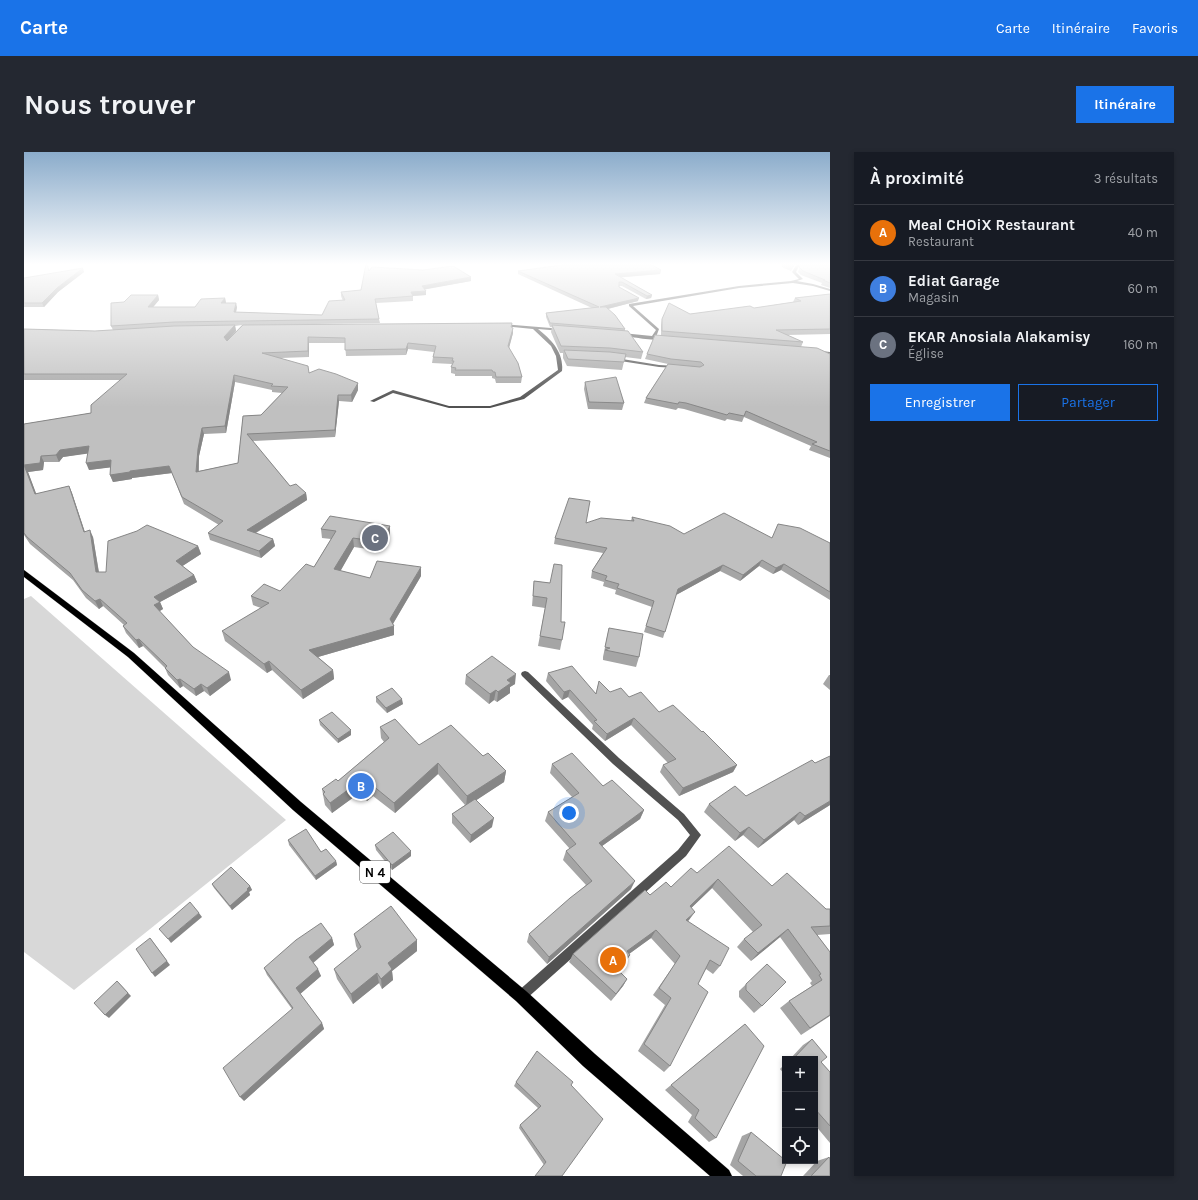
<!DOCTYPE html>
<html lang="fr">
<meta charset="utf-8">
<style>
:root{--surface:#171b24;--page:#242831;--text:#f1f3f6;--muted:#9ea1a6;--line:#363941;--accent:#1a73e8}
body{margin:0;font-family:Karla,sans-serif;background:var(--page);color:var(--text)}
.controls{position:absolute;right:12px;bottom:12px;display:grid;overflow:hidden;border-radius:0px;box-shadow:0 2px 6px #0003}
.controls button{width:36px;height:36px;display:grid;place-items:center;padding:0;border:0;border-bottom:1px solid var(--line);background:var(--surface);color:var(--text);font:20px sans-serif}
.you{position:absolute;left:545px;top:661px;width:14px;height:14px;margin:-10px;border:3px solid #fff;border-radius:50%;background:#1a73e8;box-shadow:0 0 0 6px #1a73e833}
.badge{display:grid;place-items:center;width:26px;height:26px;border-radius:50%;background:var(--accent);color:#fff;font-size:13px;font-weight:700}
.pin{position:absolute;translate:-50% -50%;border:2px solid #fff;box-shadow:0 1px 4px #0006}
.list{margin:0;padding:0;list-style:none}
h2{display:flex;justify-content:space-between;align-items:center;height:52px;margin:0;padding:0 16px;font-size:17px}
h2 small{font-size:13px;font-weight:400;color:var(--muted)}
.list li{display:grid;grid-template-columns:26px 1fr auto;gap:12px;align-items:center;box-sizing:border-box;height:56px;padding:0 16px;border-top:1px solid var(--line)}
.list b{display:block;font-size:15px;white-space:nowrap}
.list p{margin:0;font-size:13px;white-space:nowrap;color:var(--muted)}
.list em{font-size:13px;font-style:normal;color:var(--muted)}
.actions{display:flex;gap:8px;padding:12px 16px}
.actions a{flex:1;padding:9px 0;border:1px solid var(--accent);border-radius:0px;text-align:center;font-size:14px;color:var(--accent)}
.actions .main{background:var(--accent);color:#fff}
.icon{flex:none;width:22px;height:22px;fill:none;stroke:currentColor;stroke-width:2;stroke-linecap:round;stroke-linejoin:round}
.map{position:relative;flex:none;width:806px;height:1024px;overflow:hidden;border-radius:0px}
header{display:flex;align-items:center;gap:24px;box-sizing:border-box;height:56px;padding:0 20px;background:var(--accent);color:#fff}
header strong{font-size:19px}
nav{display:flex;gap:22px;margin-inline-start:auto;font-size:14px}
.intro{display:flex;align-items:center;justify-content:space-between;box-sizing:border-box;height:96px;padding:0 24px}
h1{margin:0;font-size:28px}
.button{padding:10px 18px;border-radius:0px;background:var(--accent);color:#fff;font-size:14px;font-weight:700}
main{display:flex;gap:24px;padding:0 24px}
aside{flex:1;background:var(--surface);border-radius:0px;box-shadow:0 2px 6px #0003}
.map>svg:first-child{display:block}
</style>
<header>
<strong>Carte</strong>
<nav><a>Carte</a><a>Itinéraire</a><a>Favoris</a></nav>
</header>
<div class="intro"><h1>Nous trouver</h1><a class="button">Itinéraire</a></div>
<main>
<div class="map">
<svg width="806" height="1024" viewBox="0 0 806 1024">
<rect width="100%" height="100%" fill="#fff"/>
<polygon fill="#d8d8d8" points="7,444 262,668 50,838 0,800 0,447"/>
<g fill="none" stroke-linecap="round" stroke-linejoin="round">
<defs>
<polygon id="primary" points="0,418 110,501 277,650 502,839 571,902 705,1018 708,1024 686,1024 559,914 492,849 269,658 104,505 0,425"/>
</defs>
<use href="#primary" stroke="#dbdbdb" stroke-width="1"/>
<g fill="#515151" fill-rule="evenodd">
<path d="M773,112h3l-4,8 7,7 -6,2 16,3 17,5v2l-17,-5 -20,-3 -54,5 -106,18 26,23 -3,8 10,2c-6,3 -39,-2 -46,-5l2,-1 30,3 4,-6 -27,-24v-2l110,-18 52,-5 8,-2 -7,-7z"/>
<path d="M477,172l62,5 -1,2 -24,-2c14,11 26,24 24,42l-38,28 -34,9h-41l-56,-15 -19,9 -4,-1 23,-11 56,16h41l30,-9 38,-27 -2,-14 -5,-10 -18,-17 -31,-3z"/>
<polygon points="789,198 806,200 806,202 789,200"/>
<polygon points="592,206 635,213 653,214 655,215 653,216 635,215 590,208 590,207"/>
<polygon points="501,519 504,520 595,606 660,662 677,683 662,704 501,848 497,850 493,848 491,844 493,840 654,698 666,683 654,668 589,612 498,524 497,522 498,520"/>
</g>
<use href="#primary" fill="#000" fill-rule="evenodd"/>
</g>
<g fill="#a5a5a5" fill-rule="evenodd">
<polygon points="758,112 771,112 767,119 758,115"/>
<polygon points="777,112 806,112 806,136 797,133 798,131 777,123 774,120"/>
<polygon points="637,118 636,122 596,125 628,143 627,146 622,147 598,134 595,134 595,135 614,149 584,157 601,177 601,179 619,200 617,207 601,205 598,218 543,214 539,206 539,201 536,201 527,180 528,175 526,175 522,165 522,161 568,156 494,122 494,119"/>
<path d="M345,119l102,10 -46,8 1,6 -13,1v5l-37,2 3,16 1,4 -65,1 197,4 1,5 -4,14 13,30 -1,6h-25l-1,-4 -3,-1v-2h-37v-2l-4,-1v-6l1,-3 -20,-1 1,-6 1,-5 -26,-3 -2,6 -60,1 -1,-13h-36v14l-28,1 28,15 49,10v7l-6,12 -13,-1 -4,36 -83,4 38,45 16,7 1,7 -51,33 17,6 2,7 -14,12 -51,-18 -2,-7 11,-8 -35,-21 -12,-31 -40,5v1l-19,3 -3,-7 1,-8 -22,3 -1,-17 -25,4 -4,5h-15l-1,8 -15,2 8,22 33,-8 3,7 13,39 8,5 6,35h7l92,-26 3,8 -19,12 12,9 3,7 -37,20 3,7 -4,2 34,36 38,33 -21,16 -6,-5 -8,5 -13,-10 -3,2 -12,-13 -3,-7 -22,-22 -4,2 -13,-15 -3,-7 1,-1 -21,-19 -4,3 -13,-11 -13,-18 -43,-36 -6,-9v-111l67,-11 29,-33h-96v-51l71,2 18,-1 -2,-4 13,-24 34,-7 1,5 -6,7h42l30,-9 1,5 11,4 -1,5 86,3 21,-14 -2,-5v-4l20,-2zM218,173l-15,16 9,-10 -1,-5zM211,230l37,8v2l10,1 -21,22 -18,1 -5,47 -39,8v-15l5,-22 22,-1z"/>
<polygon points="60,120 34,140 20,155 0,155 0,126"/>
<polygon points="806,142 806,182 763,183 779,190 777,195 806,202 806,306 785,298 787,294 720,265 718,270 703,267 701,269 660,257 654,256 652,258 620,251 622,246 644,212 621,207 623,202 637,183 637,173 638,167 666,162 730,156 769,150 771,146"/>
<polygon points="561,230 600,251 598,258 564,257 560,237"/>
<polygon points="608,365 660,382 748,386 806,391 806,448 757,418 749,422 735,414 716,429 696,419 652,443 639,486 620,480 628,455 591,442 592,438 579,434 580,430 567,426 568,419 579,401 530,392 531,386 562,371 607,369"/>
<polygon points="366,374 366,383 357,399 330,395 316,419 346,426 397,424 369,472 370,474 370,483 294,505 309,518 310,527 279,547 248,518 243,521 201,489 198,479 237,456 229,453 227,444 256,439 290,415 307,387 298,386 297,377"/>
<polygon points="510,429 526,431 537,470 538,488 536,498 514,494 521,456 508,454"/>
<polygon points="585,476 615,505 612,515 579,508 579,505 583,485"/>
<polygon points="524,521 572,541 575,529 586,540 605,545 635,560 713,613 709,620 655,644 636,620 639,613 644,611 607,573 581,589 568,577 569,573 544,545 538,548 522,529"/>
<polygon points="442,523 491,532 486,535 486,541 473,550 470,548 465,552 441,532"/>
<polygon points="805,523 806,523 806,538 799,532"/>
<polygon points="352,545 379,552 363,561 352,550"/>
<polygon points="295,568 327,583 314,591 296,573"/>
<polygon points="356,575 395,593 459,604 482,619 480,630 452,648 468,675 446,691 428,671 428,662 441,653 414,622 371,661 349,644 343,649 334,642 308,661 301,653 298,637 314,629 360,590 357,586"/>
<polygon points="806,604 806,653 774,673 770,668 734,696 719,683 711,689 680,660 685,652 722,644"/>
<polygon points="528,612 579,634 620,658 616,667 578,694 607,737 523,812 503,790 505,782 562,733 539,708 542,699 546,697 521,669 524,660 548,645 526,621"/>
<polygon points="264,688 297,700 312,709 313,713 292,728 265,693"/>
<polygon points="351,693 387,699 387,704 368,718 352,698"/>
<polygon points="673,721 748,734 802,757 806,757 806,782 793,783 806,800 806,864 777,883 756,856 765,849 788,834 786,831 788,829 756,785 727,809 713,795 720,787 729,780 688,736 667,756 665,768 664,769 696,814 689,822 682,817 674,832 646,914 640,920 614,899 641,853 629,843 651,812 627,786 605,802 606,803 601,811 593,817 603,827 599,834 587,849 545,810 549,802 626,743 647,735"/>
<polygon points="188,732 226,734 228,738 225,740 226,743 208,758 190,736"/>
<polygon points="330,782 393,788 393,799 368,819 369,828 358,837 355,831 329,852 313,827 310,817 334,798 332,794"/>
<polygon points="308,786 310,793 289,810 297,824 276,842 298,871 300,877 220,949 268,857 243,823 240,816"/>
<polygon points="743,812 738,854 730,861 715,845 715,839"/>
<polygon points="721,872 692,986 685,990 664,970 668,963 641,938"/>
<polygon points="788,887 797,910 806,920 806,991 791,973 791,907 766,907 779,893"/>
<polygon points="761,912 761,923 756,917"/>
<polygon points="492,930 547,933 538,1024 520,1013 495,976 496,973 514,956 490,934"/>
<polygon points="727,980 757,1024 719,1024 706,1013 718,984"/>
<polygon points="805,1005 806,1024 779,1024 793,1009"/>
</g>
<g fill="#868686">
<polygon points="770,112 771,112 767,119 769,114"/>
<polygon points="59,116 60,120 34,140 20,155 18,151 33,136"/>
<polygon points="637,118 636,122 590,126 591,122"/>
<polygon points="447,125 447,129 398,138 398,134"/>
<polygon points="402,139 402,143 387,144 387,140"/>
<polygon points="134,143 135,148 125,160 124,155"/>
<polygon points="628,143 627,146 622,147 623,144"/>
<polygon points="201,146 202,151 198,156 197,151"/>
<polygon points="615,146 614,149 575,159 576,155"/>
<polygon points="212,151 213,155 211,165 210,160"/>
<polygon points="211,173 212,179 201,191 200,185"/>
<polygon points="489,176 489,181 484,200 484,194"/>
<polygon points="284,185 285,191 285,205 284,199"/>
<polygon points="384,191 384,197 382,203 382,197"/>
<polygon points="210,223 211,230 202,281 201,274"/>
<polygon points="334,231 334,238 328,250 327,243"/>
<polygon points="314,243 315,249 311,285 311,278"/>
<polygon points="178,276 180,282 175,304 174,327 172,320 174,297"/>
<polygon points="65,294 68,301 39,305 35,310 32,303 36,298"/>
<polygon points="17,304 20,310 19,318 4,320 15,349 11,342 0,313"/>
<polygon points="87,308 90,315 65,318 62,311"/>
<polygon points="145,314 148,321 108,326 108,327 89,330 86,323 106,319"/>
<polygon points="45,334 48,341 63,387 60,380"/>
<polygon points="282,341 283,348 225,385 223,378"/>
<polygon points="366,374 366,383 357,399 356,390"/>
<polygon points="66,378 69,385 76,428 72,420"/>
<polygon points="329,386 330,395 312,427 310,417"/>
<polygon points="249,387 251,394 237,406 235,399"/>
<polygon points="174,394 177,402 154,417 152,409"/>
<polygon points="738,408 735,414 716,429 719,423"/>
<polygon points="760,412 757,418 749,422 752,416"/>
<polygon points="699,413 696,419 652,443 654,437"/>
<polygon points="397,415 397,424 367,475 370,474 370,483 287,507 285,498 366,467"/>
<polygon points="170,423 173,430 136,450 139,457 133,461 130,453 130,445"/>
<polygon points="76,447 79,454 75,457 71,449"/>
<polygon points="115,487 119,494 115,496 112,488"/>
<polygon points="245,509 248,518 243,521 240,512"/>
<polygon points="309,518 310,527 279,547 277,538"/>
<polygon points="205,520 207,528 186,544 183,536"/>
<polygon points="492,522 491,532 486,535 486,541 473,550 474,540 483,528"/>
<polygon points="156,527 159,534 156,536 153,528"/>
<polygon points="177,532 180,539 172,544 170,537"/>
<polygon points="472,538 470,548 465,552 466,542"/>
<polygon points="546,538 544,545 538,548 540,540"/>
<polygon points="378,547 379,552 363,561 362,556"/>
<polygon points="610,566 607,573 581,589 583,582"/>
<polygon points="327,578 327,583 314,591 314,587"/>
<polygon points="414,611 414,622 371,661 370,651"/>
<polygon points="713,613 709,620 655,644 659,636"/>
<polygon points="482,619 480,630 442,655 443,644"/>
<polygon points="332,632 334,642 308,661 306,651"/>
<polygon points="348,633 349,644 343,649 341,639"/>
<polygon points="806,649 806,653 774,673 781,664"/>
<polygon points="620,658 616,667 571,699 575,691"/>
<polygon points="776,660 770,668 734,696 740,688"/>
<polygon points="470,666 468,675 446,691 447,683"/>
<polygon points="725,675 719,683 711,689 716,681"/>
<polygon points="387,699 387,704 368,718 368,713"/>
<polygon points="312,709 313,713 292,728 291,724"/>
<polygon points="694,727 688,736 660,763 666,754"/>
<polygon points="611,729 607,737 523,812 525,805"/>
<polygon points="226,734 228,738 225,740 226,743 208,758 206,754"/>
<polygon points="671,760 665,768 656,776 662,768"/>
<polygon points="175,761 178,765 147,791 144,787"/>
<polygon points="764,777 756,785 727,809 734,801"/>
<polygon points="632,778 627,786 598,807 603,799"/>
<polygon points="126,786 146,813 131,825 128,821"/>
<polygon points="308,786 310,793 288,812 285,805"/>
<polygon points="393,788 393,799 368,819 369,828 358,837 357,827 364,811"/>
<polygon points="606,803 601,811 586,823 591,815"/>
<polygon points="294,817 297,824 275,843 272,836"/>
<polygon points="353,821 355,831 329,852 327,842"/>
<polygon points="603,827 599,834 587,849 592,842"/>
<polygon points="93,829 107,844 85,866 81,863"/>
<polygon points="298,871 300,877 220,949 216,945"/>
</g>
<g fill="#c0c0c0" stroke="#868686" fill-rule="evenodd">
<polygon points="342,112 343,112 345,119 348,115 399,118 429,114 447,125 398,134 402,139 387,140 389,144 351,147 355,167 150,170 87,174 87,151 100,150 107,143 134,143 124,155 171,155 177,147 201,146 197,151 212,151 210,160 298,163 305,149 321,148 317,140 337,138"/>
<polygon points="545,112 626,112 637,118 591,122 628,143 623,144 598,130 595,130 595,135 615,146 576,155 582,155 591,163 601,177 526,171 522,161 575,155 494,119"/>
<polygon points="762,112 770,112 769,114"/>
<polygon points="777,112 806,112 806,131 799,128 801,128 779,119 775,115"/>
<polygon points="59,116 33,136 18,151 0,151 0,126"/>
<polygon points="806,142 806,177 752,178 779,190 638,179 638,167 645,151 666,162 726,154 730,156 777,149 771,146"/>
<path d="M488,171l-1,4 2,1 -5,18 10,17 4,14h-26l-1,-5h-2l-1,-2h-37l1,-2 -5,-1 3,-6h-2l1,-3 -20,-1 3,-11 -28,-3 -2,6 -61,1v-12l-37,-1v14l-46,2 46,13 1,7 10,-4 17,5 22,9 -7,12h-13l-3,35 -88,4 43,52 6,-2 10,9 -59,37 26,9 -14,12 -51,-18 15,-12 -41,-24 -13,-31 -39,5v1l-20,3 1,-15 -25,3 3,-17 -29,4 -4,5 -15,1 -1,7 -16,2 11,29 34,-8 15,46 6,-2 6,42h10l2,-31 29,-10 10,-6 51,21 -22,15 18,14 -40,22 6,5 -6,3 39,42 36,25 -22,16 -6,-4 -7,5 -14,-10 -3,1 -12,-12 2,-2 -28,-27 -3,1 -13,-14 4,-3 -27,-24 -5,2 -13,-11 -12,-17 -43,-36 -3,-4v-109l67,-11v-8l36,-31h-103v-45l71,2 79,-5 61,-1 -11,12 3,4 16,-16zM210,223l39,9 -2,2 17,1 -27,28 -18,1 -5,47 -42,9 2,-23 4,-21 23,-2z"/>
<polygon points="528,173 604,179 619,200 586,196 537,194"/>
<polygon points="631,183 793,196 806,202 806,299 788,292 793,290 722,259 720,264 705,261 703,263 662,251 655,250 654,252 622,246 644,212 676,215 680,213 677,210 647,207 623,202"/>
<polygon points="540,198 586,200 602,202 600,210 544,207"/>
<polygon points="592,225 600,251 565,250 561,230"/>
<polygon points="545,346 566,349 562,371 577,366 610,369 608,365 646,374 660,382 700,361 748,386 754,372 776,376 806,391 806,440 760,412 752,416 738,408 719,423 699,413 654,437 641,480 622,474 630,449 593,436 595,432 581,428 583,424 568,419 583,396 531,386"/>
<polygon points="306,364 366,374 356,390 329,386 310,417 346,426 353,409 397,415 366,467 370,474 285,498 309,518 277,538 245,509 240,512 198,479 245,451 227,444 240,432 256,439 282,412 290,415 312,379 297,377"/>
<polygon points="530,412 538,413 537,470 541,470 538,488 516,484 523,446 509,444 510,429 526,431"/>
<polygon points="585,476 619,482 615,505 581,498 586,496 581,495"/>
<polygon points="468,504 492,522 483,528 487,531 474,540 472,538 466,542 442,523"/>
<polygon points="548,514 572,542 575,529 586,540 597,536 605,545 617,540 635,560 649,553 678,580 679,579 713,613 659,636 639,613 652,607 610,566 583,582 570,569 573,568 546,538 540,540 524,521"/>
<polygon points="368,536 378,547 362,556 352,545"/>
<polygon points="308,560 327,578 314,587 295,568"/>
<polygon points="371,567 395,593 427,573 459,604 464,601 482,619 443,644 414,611 370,651 348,633 341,639 332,632 306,651 299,642 301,640 298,637 312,627 314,629 365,586 356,575"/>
<polygon points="548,601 579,634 588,628 620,658 575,691 611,729 525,805 505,782 546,746 568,729 542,699 552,692 524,660 555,641 528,612"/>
<polygon points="806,604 806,649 781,664 776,660 740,688 725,675 716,681 685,652 711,634 722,644 788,608 791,611"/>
<polygon points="451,647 470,666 447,683 428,662"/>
<polygon points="282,677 297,700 302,697 312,709 291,724 264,688"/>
<polygon points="369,680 387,699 368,713 351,693"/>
<polygon points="705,694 748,734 763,721 802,757 806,757 806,774 787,775 806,800 806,863 786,876 765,849 798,828 795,823 797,822 764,777 734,801 720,787 738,773 694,727 666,754 671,760 662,768 705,796 696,814 686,808 674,832 684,840 646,914 620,892 647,846 635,836 656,804 632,778 603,799 606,803 591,815 603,827 592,842 549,802 621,738 626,743 642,730 647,735 667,716 673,721"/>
<polygon points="207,715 226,734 223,737 224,738 206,754 188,732"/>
<polygon points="166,750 175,761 144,787 135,777"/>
<polygon points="367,754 393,788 364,811 368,817 357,827 353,821 327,842 310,817 337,795 330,782"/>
<polygon points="297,771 308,786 285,805 294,817 272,836 298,871 216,945 199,916 269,856 240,816 272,788"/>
<polygon points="126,786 143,809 128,821 112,797"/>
<polygon points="743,812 762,830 738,854 722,838 722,832"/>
<polygon points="93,829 104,841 81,863 70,851"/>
<polygon points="721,872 740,894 692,986 671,966 675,958 647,933"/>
<polygon points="788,887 803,905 797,910 806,920 806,974 791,957 791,907 769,907"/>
<polygon points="513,899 549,930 547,933 579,967 538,1024 511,1024 522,1010 496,973 517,954 492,930"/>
<polygon points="727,980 761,1008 761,1009 763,1009 757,1024 732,1024 714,1009"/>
<polygon points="805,1005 806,1007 806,1024 787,1024"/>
</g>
<linearGradient id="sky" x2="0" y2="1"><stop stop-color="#8baccb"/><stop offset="0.44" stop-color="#fff"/><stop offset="1" stop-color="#fff" stop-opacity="0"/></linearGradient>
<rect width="806" height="255" fill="url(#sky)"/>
<g text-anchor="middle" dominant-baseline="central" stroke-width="4" stroke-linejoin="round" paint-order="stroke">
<rect fill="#fff" stroke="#4c4c4c" stroke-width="1" x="336" y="709" width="30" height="22" rx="3"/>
<g font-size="13" font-weight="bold" fill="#000">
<text x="351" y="720">N 4</text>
</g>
</g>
</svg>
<div class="controls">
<button>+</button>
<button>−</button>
<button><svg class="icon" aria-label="locate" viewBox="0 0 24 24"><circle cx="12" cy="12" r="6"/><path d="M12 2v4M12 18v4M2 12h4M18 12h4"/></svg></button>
</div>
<div class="you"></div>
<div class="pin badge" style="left:589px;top:808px;background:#e8710a">A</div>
<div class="pin badge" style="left:337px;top:634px;background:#3f7fe0">B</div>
<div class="pin badge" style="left:351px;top:386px;background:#6b7280">C</div>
</div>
<aside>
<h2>À proximité<small>3 résultats</small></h2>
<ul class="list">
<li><span class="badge" style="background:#e8710a">A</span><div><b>Meal CHOiX Restaurant</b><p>Restaurant</p></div><em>40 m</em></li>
<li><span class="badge" style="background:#3f7fe0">B</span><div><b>Ediat Garage</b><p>Magasin</p></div><em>60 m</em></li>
<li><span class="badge" style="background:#6b7280">C</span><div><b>EKAR Anosiala Alakamisy</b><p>Église</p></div><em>160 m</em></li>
</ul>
<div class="actions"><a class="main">Enregistrer</a><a>Partager</a></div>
</aside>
</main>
